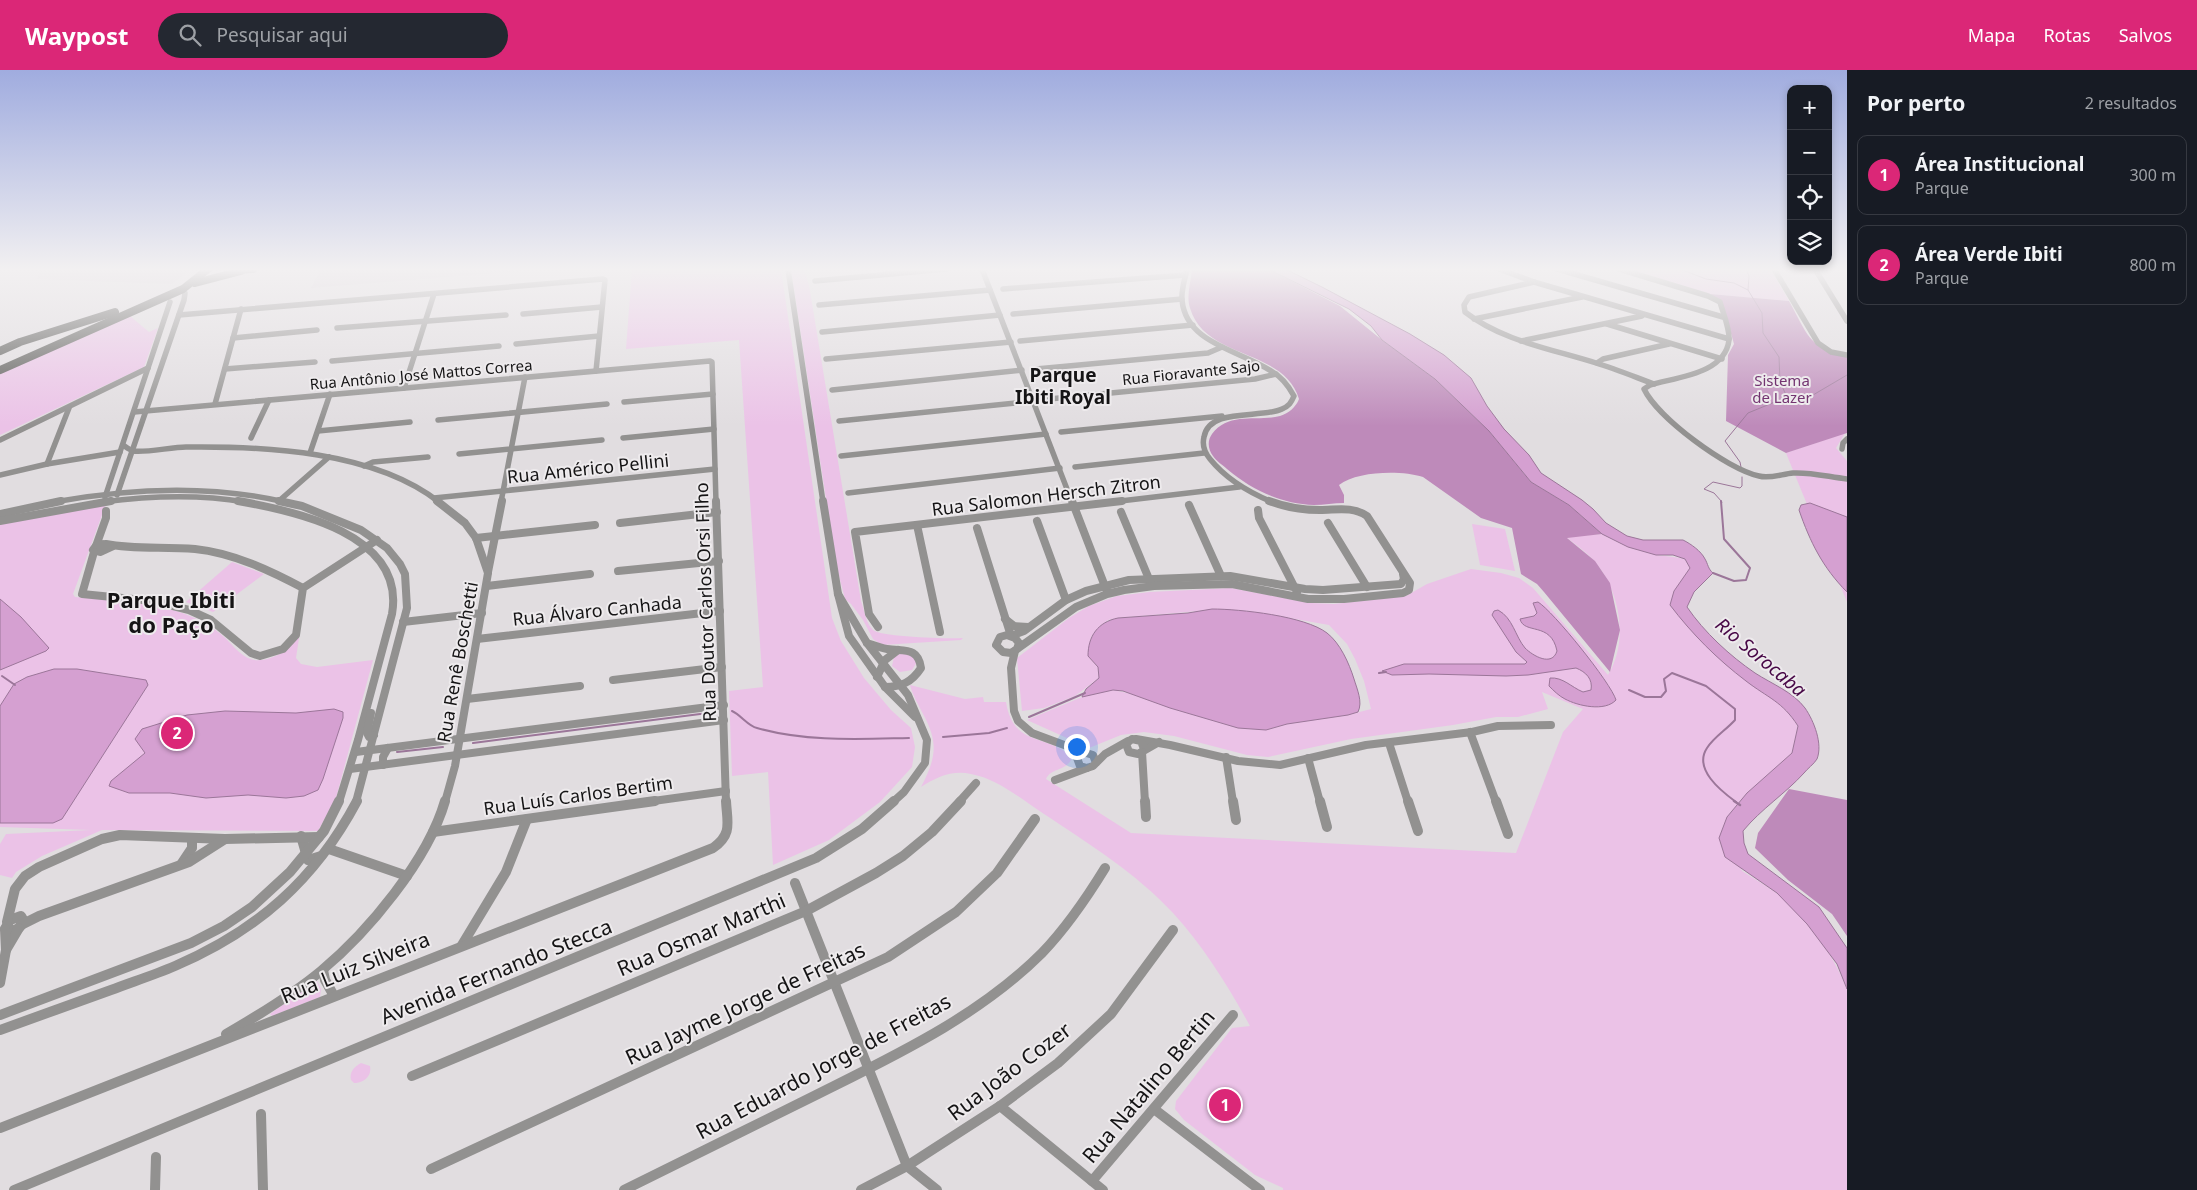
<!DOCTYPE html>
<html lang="pt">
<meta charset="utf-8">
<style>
:root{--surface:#171b24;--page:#242831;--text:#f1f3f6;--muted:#9ea1a6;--line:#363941;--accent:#db2777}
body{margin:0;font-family:"Noto Sans",sans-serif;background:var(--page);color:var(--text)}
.controls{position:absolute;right:15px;top:15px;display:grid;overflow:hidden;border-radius:10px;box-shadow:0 2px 8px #0003}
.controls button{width:45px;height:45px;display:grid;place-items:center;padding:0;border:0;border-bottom:1px solid var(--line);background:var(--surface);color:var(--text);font:25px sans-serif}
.you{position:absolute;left:1076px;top:676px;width:18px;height:18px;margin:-12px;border:4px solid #fff;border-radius:50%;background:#1a73e8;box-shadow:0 0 0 8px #1a73e833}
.badge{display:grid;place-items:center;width:32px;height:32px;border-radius:50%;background:var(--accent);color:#fff;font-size:16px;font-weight:700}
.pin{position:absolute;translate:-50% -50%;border:2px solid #fff;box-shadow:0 1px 5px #0006}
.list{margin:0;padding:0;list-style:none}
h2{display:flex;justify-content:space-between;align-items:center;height:65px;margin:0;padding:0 20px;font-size:21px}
h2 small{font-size:16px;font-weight:400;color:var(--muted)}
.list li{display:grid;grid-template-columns:32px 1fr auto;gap:15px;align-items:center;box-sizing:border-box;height:80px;margin:0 10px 10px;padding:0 10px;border:1px solid var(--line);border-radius:10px}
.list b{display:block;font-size:19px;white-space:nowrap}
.list p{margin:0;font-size:16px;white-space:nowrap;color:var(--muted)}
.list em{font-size:16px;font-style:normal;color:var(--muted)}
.icon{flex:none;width:28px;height:28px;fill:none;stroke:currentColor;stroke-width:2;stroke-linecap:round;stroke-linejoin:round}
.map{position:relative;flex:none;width:1847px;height:1120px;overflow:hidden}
header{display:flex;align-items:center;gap:30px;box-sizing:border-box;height:70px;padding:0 25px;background:var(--accent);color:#fff}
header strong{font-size:24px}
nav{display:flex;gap:28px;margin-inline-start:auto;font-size:18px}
.search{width:350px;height:45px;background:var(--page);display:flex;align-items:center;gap:12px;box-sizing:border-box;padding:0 18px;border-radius:28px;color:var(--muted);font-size:19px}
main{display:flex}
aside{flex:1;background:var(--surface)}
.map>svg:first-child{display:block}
</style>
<header>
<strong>Waypost</strong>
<div class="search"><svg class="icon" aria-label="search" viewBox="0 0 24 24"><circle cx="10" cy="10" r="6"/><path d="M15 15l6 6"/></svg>Pesquisar aqui</div>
<nav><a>Mapa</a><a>Rotas</a><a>Salvos</a></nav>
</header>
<main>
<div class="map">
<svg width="1847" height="1120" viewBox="0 0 1847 1120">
<rect width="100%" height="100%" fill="#e1dde0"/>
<g fill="#d8cfd7">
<polygon points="41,199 192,199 171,214 37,209"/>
<polygon points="321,199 549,199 311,218"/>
</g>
<g fill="#ebc2e7">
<polygon points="632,199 781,199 832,548 841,571 864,608 891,640 911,658 915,677 912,697 880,732 829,770 773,795 768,702 732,706 729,621 763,617 739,270 626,279"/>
<path d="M791,199h13l5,16 52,316c3,8 5,23 12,29 7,7 78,9 90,8l-2,2 -79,5 -9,-6 -10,-19 -12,-16 -6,-5 -9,-35z"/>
<polygon points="1628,199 1770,199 1789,231 1710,224"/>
<polygon points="130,246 149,262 158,258 144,297 0,365 0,303"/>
<polygon points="1845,363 1836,378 1847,391 1847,532 1786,383"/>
<path d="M106,434l-33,90 2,3c41,4 86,4 124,23 6,3 14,7 19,12 12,8 21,25 36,28 18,2 39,-11 46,-28l-4,26 5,6 16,3 56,-7 -37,138 -18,33 -216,-1 -60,26 -26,16 -4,6 -12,-3v-31l6,-10 85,-4 -91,-3v-303z"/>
<polygon points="1472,454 1505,459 1515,501 1480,495"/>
<path d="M1602,464c17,9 33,16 51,20 11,3 21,2 32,5l5,9 -20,37 99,91 19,14 10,16 -6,27 -45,40 -20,24 15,54c11,7 23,14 33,21 31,23 58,62 72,97v201h-564v-2l-28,-13 -71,-55 -9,-11 1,-8 56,-73 18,-2c-22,-40 -46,-79 -77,-113 -37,-40 -84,-69 -129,-99 -23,-15 -46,-35 -73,-40 -19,-4 -34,3 -50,13 15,-29 18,-44 2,-73 -5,-10 -10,-18 -13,-29l55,14 18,-2 1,5h22c7,44 38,32 64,53l1,5c-6,11 -20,8 -25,19l85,54 385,20 47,-121 20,-23 -41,-17 6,17 -30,8h-22l-43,8 -102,14 -83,18 -21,-2 -73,-19 -30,-4 -23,3 -32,13 -62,-28 55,-23 31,-7 24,5 33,13 68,20 28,2 21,-6 61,-9 23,-6 -7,-28 -9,-22 -8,-15 -18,-19 -51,-9 -56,-7 -104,9 -10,2 -8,6 -9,11 -3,19 10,11 1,11 -24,18 -31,12 -22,3 -5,-53 52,-40 20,-12 28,-10 33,-4 81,-4 80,15 23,1 72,-8 21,-12 44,-15 30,4 18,5 14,10 75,87c21,-34 12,-83 -12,-112 -8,-10 -20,-18 -30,-26z"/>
<polygon points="232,492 264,504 213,542 186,532"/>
<polygon points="901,583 910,584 917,592 912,600 900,602 892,596 894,587"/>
<polygon points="317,911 321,919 320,927 272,946 270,944"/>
<path d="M361,993l9,3c2,10 -6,17 -16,17l-3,-3c-2,-8 3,-13 10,-17z"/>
</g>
<g fill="#be8aba">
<path d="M1192,199h76l72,37 42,34 53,39 54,52 42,51 38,23 33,29 -35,4 28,23 15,22 10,47 -10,42 -66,-80 -7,-8 -16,-10 -9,-46 -31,-10 -58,-41c-22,-7 -66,-6 -84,8l5,10v8c-10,0 -20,2 -30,2 -33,-1 -62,-15 -87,-36 -4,-4 -11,-8 -14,-13 -5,-7 -6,-15 -1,-22 17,-23 45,-12 68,-18 9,-3 16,-9 19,-17 -15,-51 -94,-39 -109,-91 -4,-13 1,-26 2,-39z"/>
<path d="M1710,224l79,7c18,32 19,47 58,56v76l-61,20 -60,-32 2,-66 6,-11 -12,-42z"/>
<polygon points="1789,719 1847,730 1847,866 1832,844 1788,810 1755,778 1758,763"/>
</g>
<g fill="#d5a0d1" stroke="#9b7699">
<path d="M1268,199h17l37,18 88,47 34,21 27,23 16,28 17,23 25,26 12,18 41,27 11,9 13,14 21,13 16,4h40c8,4 18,11 22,19 3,5 3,10 8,14l-19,19 -7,15c17,25 43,49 68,66 17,11 38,19 50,35 9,13 18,36 12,51 -3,5 -10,10 -13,14 -19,21 -43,36 -61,58l1,12 4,11 71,53 28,41v41l-10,-25 -30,-40 -30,-31 -52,-36 -6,-19 8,-21 20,-24 45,-40 6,-27c-16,-25 -30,-28 -52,-45 -29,-22 -54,-47 -76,-76l4,-14 16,-23 -5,-9 -12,-4h-17l-28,-8 -26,-13 -33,-29 -38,-23 -42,-51 -54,-52 -53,-39 -11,-14 -22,-17z"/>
<path d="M1810,433l37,14v75c-24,-24 -37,-50 -48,-82l2,-5z"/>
<polygon points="0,529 21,547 49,578 46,581 0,600"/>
<path d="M1538,532c15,9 73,81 78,98 -11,12 -38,6 -51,-1 -6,-3 -11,-8 -16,-13l1,-8c13,-1 21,9 33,14l8,-2c2,-11 -5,-18 -15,-22l-48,7 -22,1 -77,-2 -37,1 -10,-4 22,-7h121l2,-2 -11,-10 -24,-37 2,-4 4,-1c15,8 17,26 27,38 8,8 27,19 32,3 -6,-30 -33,-16 -37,-32l14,-3 3,-3 -4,-10z"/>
<path d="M1212,539c28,0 93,7 115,24 13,10 22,30 27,46 3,10 9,23 4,33l-10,3 -61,9 -21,6 -28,-2 -68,-20 -47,-17 -10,-1 -31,7 4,-8 13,-11 -1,-11 -10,-11c0,-20 10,-34 30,-38l70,-5z"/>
<polygon points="54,599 77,599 146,610 148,615 62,749 53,753 0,753 0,636 14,614 27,607"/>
<polygon points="334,639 343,642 343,648 323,709 318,720 304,726 286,728 248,725 206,728 170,723 129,723 109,716 111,711 145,683 135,669 142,659 187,645 225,641 296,643"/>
</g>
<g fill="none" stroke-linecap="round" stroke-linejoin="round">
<g stroke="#9b7699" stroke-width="1">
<polyline points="1680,199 1706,209 1734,213 1748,220"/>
<polyline points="1787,327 1813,325 1847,305"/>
<polyline points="1741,397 1740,392 1725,371 1748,343 1787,327 1780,312 1779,287 1763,263 1762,243 1748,220 1749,206 1746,199"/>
<polyline points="1722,432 1714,423 1704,419 1713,412 1740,418 1742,416 1742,407"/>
</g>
<g stroke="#9b7699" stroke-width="2">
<polyline points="1713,503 1734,511 1746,510 1750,498 1724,469 1721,431"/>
<polyline points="1379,603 1386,602"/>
<polyline points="2,606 15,615"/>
<path d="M1629,620l16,7h16l5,-6 -2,-12 8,-6 34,13 29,23v11c-9,10 -21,17 -28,28 -14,21 14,43 29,54"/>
<path d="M732,641c9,4 16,15 25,17 49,14 102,11 152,10"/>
<polyline points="1029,647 1085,623"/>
<polyline points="943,667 989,663 1007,658"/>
<polyline points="473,673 708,643"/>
<polyline points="397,682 443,677"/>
</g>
<polyline stroke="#9b7699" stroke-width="2.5" points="1734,731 1740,735"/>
<g stroke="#929190" stroke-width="5.5">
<polyline points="788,199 823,432"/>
<polyline points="982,199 1072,432"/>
<path d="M1187,199c-2,10 -6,21 -5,31 4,44 58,50 89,71 11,6 17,14 23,25 -3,7 -5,10 -12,13 -21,10 -73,-2 -78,28 -2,8 1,16 6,22 16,20 38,33 62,43"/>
<polyline points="1499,199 1534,212 1729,269"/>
<polyline points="1557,199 1723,247"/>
<path d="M1619,199l89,27 12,6c3,11 10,27 9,38 -4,34 -52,37 -79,45l-6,4c14,29 83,80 115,87 11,3 23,-2 34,-3 18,-1 36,4 54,6"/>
<polyline points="1774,199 1818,273 1831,282 1847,285"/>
<polyline points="1815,199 1847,251"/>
<polyline points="815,211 946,199"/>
<path d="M1534,212l-65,15 -5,8 1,7c37,29 87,37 131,51 20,6 39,14 58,21"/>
<polyline points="1003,219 1185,205"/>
<polyline points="819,235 990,220"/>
<polyline points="523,244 602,237"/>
<polyline points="1013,244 1182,229"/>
<polyline points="179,245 603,209 605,210 596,301"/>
<polyline points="1474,249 1582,227"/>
<polyline points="1607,254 1722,289"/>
<polyline points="337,258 506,245"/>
<polyline points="822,262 1000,245"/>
<polyline points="233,268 317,260"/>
<polyline points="1020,271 1193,255"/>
<polyline points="1521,271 1642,246"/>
<polyline points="516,274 599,266"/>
<polyline points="826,289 1011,272"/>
<polyline points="332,291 499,276"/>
<polyline points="1597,293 1603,289 1669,274"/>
<polyline points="225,299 315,292"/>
<polyline points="1036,299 1208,283 1222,277"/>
<polyline points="404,318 434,224"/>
<polyline points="832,320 1022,300"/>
<polyline points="1049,329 1255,309 1276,304"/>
<polyline points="624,332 713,324"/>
<polyline points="215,334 241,239"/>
<polyline points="134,342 710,291 712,292 716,432"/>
<polyline points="438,350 607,334"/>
<polyline points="839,351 1034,331"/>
<polyline points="318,361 410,352"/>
<polyline points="1061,362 1222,346"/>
<polyline points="251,368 269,330"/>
<polyline points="623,368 714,359"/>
<polyline points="0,370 148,298"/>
<path d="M123,375c3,2 7,5 10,6 12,2 39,-4 53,-4 79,-1 188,4 253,55"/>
<polyline points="1842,379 1843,373 1847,369"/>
<polyline points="310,383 330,324"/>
<polyline points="459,384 602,370"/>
<polyline points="841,386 1046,364"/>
<polyline points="47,394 69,338"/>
<polyline points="364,396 373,392 428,387"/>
<polyline points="1075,397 1204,383"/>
<polyline points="0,405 47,394 120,382"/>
<polyline points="848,423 1060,398"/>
<polyline points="117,425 184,230 185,223 183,219"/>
<polyline points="105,427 170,232"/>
<polyline points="434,428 715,399"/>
<polyline points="280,430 329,387"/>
<path d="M54,432c77,-14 154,-18 231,0"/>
<path d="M102,432c47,-6 96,-8 143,0"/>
<polyline points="501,432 525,307"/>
<polyline points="1112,432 1239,417"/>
</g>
<g stroke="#929190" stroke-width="8">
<path d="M238,431c57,10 168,33 154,113l-34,126 -19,62"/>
<polyline points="279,431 302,436 361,460 387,478 400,494 405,504 407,538 356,732"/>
<polyline points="437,431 465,453 476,468 488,503 455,696 445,732"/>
<polyline points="716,431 726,732"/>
<polyline points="823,431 838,524 849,566 885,617 915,647"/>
<polyline points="1072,431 1106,519"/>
<polyline points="1189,435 1221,506"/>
<polyline points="1258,440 1259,448 1297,522"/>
<polyline points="1121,442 1149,509"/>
<polyline points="0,444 61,431"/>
<polyline points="0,451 111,431"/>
<polyline points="1037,451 1066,530"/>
<polyline points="620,453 717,442"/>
<polyline points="1328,453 1367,517"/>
<polyline points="917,455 940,562"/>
<polyline points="977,458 1011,566 1024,561 1066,530 1086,521 1129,510 1230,506 1305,519 1323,520 1401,514 1404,509 1403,504"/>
<polyline points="476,468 595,455"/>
<path d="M106,474c29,6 59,2 89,5 38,4 74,21 108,39"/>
<polyline points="96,476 106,448 106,441"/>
<polyline points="104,480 107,476 103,474 96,476 93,480 100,482 113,476"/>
<polyline points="94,482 82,524 153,531 189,540 211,550 251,583 260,586 283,579 296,565 303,518 377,470"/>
<polyline points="618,501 719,491"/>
<polyline points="488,502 502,431"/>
<polyline points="487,516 590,504"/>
<polyline points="838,524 867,573 908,625 927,670 925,693 904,722 893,732"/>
<polyline points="1005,549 1014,556 1028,557"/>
<polyline points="403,552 482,543"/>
<polyline points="878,557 869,544 855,462 1122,431"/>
<polygon points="1007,565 1015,568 1019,573 1017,579 1011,583 1003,582 996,575 1000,567"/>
<polyline points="477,569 720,541"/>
<path d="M867,573c6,2 13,5 20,6 16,3 31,-3 34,19 -9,14 -20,19 -36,19"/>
<path d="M1017,579l59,-42 31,-13 17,-4 30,-4 78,-2 76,15h36l59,-6 6,-3 1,-7 -43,-67c-15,-10 -30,-6 -47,-6 -17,0 -35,-3 -51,-9"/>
<polyline points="1015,581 1011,598 1014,641 1018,651 1032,663 1083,682"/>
<polyline points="877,607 885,590 898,580"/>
<polyline points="613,610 722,597"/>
<polyline points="467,629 580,616"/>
<polyline points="371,643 367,663 369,667 374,665"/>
<polyline points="1470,662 1496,732"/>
<polyline points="1136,669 1170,675 1238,691 1280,695 1366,675 1472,662 1498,656 1551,655"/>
<polyline points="1389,673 1408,732"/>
<polyline points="1144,679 1141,671 1132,669 1126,674 1129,682 1138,684 1159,672"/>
<polyline points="356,682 724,635"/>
<polyline points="1142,682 1145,732"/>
<polyline points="1226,687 1233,732"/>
<polyline points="1308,688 1320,732"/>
<polyline points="1096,693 1093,685 1083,682 1077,688 1080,696 1087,698 1093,696 1105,684 1128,671"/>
<polyline points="383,695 383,687 388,678"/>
<polyline points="350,699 724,650"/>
<polyline points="1055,710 1087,698"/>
<polyline points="646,732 726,721"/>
<polyline points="959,732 976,713"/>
</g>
<g stroke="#929190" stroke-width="10">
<polyline points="1145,731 1146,747"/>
<polyline points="1233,731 1236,750"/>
<polyline points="1320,731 1327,757"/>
<polyline points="1408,731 1418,761"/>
<polyline points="1496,731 1508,764"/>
<polyline points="433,762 655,731"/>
<polyline points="301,766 308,790 321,786"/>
<polyline points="329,779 407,806"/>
<polyline points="182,793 192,778 192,768"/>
<polyline points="795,813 907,1096 937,1120"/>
<path d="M21,846l3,5c-4,8 -10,12 -19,8l5,-9z"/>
<polyline points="7,852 15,819 25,806 39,797 102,769 120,765 225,769 319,767"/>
<polyline points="21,855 39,846 189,792 225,769"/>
<polyline points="462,875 506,802 527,749"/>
<polyline points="6,880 19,858"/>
<polyline points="323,900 325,910 334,926"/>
<polyline points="0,913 6,880 5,859"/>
<polyline points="0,945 191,873 224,856 252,837 290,802 324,761 339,731"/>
<path d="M0,960c37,-13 74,-27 111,-40 21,-8 43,-15 64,-24 82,-35 140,-86 182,-165"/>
<path d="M226,964c33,-19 66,-39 95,-63 47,-39 107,-111 124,-170"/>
<polyline points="412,1006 806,841 876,803 903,786 932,762 961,731"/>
<polyline points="1000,1036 1103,1120"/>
<polyline points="1154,1039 1260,1120"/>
<polyline points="261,1044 263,1120"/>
<path d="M0,1058l713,-280c20,-14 14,-26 13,-47"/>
<polyline points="431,1099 888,887 956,842 997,803 1035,749"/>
<polyline points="1092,1111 1233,945"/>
<polyline points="14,1120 816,788 862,759 894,731"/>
<polyline points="155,1120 156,1087"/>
<path d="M624,1120c65,-32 129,-64 194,-96 78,-39 161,-78 224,-141 25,-26 44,-54 63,-85"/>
<polyline points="861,1120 907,1096 1000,1036 1058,993 1111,944 1173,860"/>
</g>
<g stroke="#535350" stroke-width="8">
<polyline points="234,200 253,199"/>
<polyline points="195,213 241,201"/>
<polyline points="0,281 20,272 115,242"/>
<polyline points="0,300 183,219 208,199"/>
</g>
</g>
<linearGradient id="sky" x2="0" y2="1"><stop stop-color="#a0acdf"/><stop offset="0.56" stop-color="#f2f0f1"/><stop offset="1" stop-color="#f2f0f1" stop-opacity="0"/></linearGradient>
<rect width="1847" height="356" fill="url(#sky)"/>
<g text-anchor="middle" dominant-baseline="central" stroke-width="4" stroke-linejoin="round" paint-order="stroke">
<g font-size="15" fill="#151415" stroke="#eeebed">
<text transform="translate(1191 302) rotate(-6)">Rua Fioravante Sajo</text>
<text transform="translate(421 304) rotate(-5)">Rua Antônio José Mattos Correa</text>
</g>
<g font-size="15" fill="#733471" stroke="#eeebed">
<text x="1782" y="310">Sistema<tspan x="1782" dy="17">de Lazer</tspan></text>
</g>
<g font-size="18" fill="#151415" stroke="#eeebed">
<text transform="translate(588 398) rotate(-6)">Rua Américo Pellini</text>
<text transform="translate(1046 425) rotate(-7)">Rua Salomon Hersch Zitron</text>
<text transform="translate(705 532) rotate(-92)">Rua Doutor Carlos Orsi Filho</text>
<text transform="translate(597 540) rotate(-6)">Rua Álvaro Canhada</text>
<text transform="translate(457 592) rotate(-80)">Rua Renê Boschetti</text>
<text transform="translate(578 725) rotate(-8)">Rua Luís Carlos Bertim</text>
</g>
<g font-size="19" font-weight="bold" fill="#151415" stroke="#eeebed">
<text x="1063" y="305">Parque<tspan x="1063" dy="22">Ibiti Royal</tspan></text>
</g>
<g font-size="19" font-style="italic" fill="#480847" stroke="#eeebed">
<text transform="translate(1761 587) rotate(40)">Rio Sorocaba</text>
</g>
<g font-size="21" fill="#151415" stroke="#eeebed">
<text transform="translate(701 864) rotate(-23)">Rua Osmar Marthi</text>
<text transform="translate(355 897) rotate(-22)">Rua Luiz Silveira</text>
<text transform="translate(496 901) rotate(-22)">Avenida Fernando Stecca</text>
<text transform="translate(745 933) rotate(-25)">Rua Jayme Jorge de Freitas</text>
<text transform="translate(823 996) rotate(-28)">Rua Eduardo Jorge de Freitas</text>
<text transform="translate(1009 1001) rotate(-37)">Rua João Cozer</text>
<text transform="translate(1148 1016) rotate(-50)">Rua Natalino Bertin</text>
</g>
<g font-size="22" font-weight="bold" fill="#151415" stroke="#eeebed">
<text x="171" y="529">Parque Ibiti<tspan x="171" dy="25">do Paço</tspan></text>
</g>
</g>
</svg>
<div class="controls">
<button>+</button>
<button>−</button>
<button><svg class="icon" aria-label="locate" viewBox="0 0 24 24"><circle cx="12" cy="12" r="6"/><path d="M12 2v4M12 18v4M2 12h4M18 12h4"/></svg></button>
<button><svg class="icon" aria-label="layers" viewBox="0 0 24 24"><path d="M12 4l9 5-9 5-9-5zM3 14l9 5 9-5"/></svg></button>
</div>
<div class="you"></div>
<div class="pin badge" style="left:1225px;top:1035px">1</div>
<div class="pin badge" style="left:177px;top:663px">2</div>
</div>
<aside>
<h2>Por perto<small>2 resultados</small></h2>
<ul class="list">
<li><span class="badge">1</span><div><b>Área Institucional</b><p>Parque</p></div><em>300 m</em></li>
<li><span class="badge">2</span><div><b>Área Verde Ibiti</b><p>Parque</p></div><em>800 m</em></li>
</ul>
</aside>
</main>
